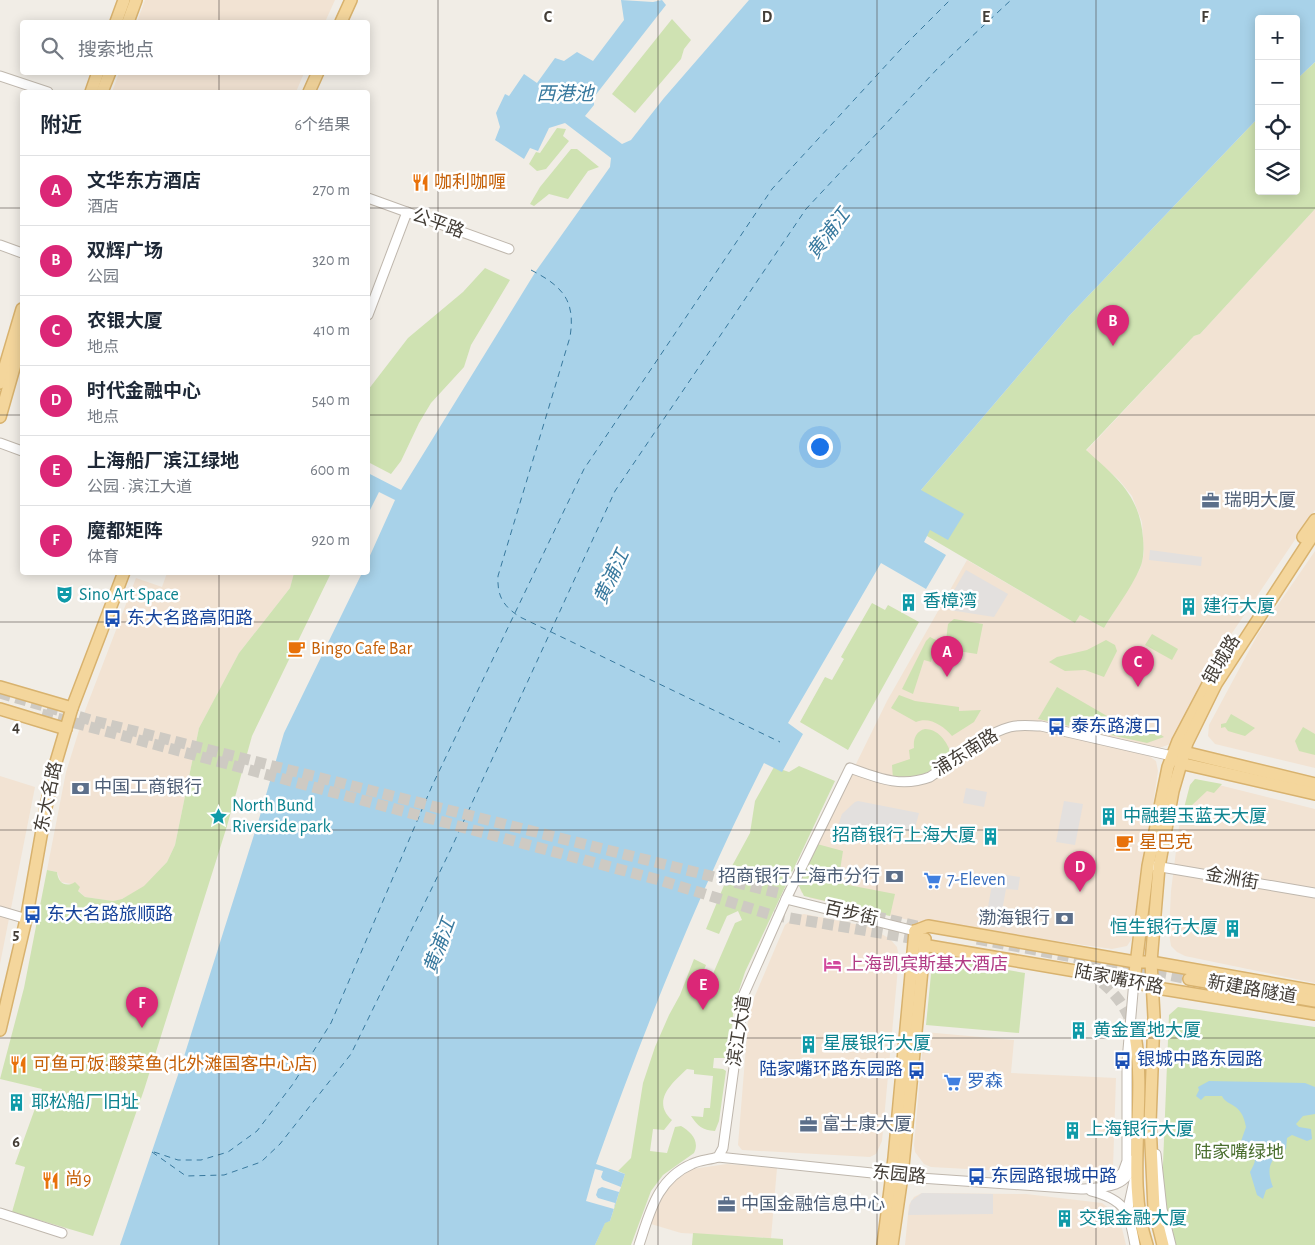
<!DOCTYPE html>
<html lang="zh">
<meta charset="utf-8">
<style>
:root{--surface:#fff;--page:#f6f6f7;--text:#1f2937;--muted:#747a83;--line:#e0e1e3;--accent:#db2777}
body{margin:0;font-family:"Alegreya Sans","Noto Sans SC",sans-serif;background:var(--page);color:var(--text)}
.controls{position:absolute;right:15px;top:15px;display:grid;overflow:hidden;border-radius:5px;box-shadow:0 2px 12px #0003}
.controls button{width:45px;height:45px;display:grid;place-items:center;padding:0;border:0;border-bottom:1px solid var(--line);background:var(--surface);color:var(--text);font:25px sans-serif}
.you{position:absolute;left:819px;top:446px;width:18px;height:18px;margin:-12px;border:4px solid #fff;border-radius:50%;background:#1a73e8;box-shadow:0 0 0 8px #1a73e833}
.badge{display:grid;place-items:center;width:32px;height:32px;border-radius:50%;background:var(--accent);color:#fff;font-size:16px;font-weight:700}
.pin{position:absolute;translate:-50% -41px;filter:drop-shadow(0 1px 2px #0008)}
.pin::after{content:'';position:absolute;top:26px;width:18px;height:15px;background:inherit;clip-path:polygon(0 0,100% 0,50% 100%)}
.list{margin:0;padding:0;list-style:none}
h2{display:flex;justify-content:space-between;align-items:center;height:65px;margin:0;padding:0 20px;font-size:21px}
h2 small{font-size:16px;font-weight:400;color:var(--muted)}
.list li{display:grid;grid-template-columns:32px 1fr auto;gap:15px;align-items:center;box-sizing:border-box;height:70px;padding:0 20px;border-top:1px solid var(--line)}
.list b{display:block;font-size:19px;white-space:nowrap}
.list p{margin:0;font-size:16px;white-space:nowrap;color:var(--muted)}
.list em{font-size:16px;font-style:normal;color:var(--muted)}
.icon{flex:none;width:28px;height:28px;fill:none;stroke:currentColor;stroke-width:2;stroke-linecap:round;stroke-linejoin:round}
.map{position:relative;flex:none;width:1315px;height:1245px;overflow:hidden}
.search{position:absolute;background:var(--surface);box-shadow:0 2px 12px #0003;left:20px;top:20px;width:350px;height:55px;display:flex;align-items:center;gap:12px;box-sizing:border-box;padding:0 18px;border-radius:5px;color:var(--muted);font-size:19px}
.panel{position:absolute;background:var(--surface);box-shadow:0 2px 12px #0003;left:20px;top:90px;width:350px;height:485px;border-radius:5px}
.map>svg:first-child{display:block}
</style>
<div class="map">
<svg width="1315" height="1245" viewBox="0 0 1315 1245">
<rect width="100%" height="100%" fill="#f1ede6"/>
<g fill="#f2e3d3">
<polygon points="145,0 335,0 325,22 137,22"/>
<polygon points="119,73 119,72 304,73 296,92 112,92"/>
<polygon points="1315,209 1315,510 1226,642 1203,680 1171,744 1156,749 1031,720 1010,723 926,775 893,779 855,766 887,701 967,560 1075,623 1080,615 1104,628 1140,569 1144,553 1142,522 1132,496 1119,480 1086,451 1194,336 1200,334"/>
<polygon points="1315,551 1315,768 1215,744 1208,736 1209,725 1258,634"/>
<polygon points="167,573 294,573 290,588 239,653 199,728 175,845 167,862 144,887 122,899 113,901 85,897 71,884 61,882 57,872 47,870 66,772 86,708 136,578 162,587"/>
<polygon points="1027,728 1042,729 1149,756 1156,761 1158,771 1133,937 1127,946 1112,949 909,920 810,898 801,892 799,880 852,772 890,786 920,784 932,779 998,735"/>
<polygon points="0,776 35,787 0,964"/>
<polygon points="1195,779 1315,809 1315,983 1185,956 1177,952 1171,946 1169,933 1171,891 1179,827 1190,785"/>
<polygon points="804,914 870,927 890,939 897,947 899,957 882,1141 876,1154 870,1157 742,1150 738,1145 748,1022 754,998 785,925 796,916"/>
<polygon points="924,1032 1014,1040 1011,1073 1116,1078 1113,1168 1103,1175 1098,1176 931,1167 924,1164 915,1152 914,1145"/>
<polygon points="727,1164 777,1168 771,1238 681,1233 651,1224 663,1194 677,1179 692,1169"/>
<polygon points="922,1193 1026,1194 1102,1203 1119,1216 1126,1245 905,1245 909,1205 914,1197"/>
</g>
<g fill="#cfe2b2">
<polygon points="672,19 691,40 684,49 681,59 635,113 612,94"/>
<path d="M1315,62v147l-115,125 -6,2 -108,114c30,27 54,45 57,88 1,11 1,20 -3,30 -9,21 -25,41 -36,60l-24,-13 -5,8 -148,-87 -6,-46 148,-174 190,-199v74h37v-111z"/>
<polygon points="557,128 566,129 563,136 569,141 546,169 537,171 529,164 536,152 540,153"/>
<polygon points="571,149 577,149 599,167 588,171 568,199 549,194 534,206 530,204 540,187"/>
<polygon points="485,268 510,280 471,345 464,367 431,403 419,423 401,461 391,474 368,462 368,390 408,338 463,292"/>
<path d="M294,573h37l-79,163 -25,90 -83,264 -51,146 -81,-24 13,-45 -10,-3 27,-75 -42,-10 24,-91 23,-118 10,2c1,11 9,16 18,10l5,5 -2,4 7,6 28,4 9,-2 22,-13 23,-24 8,-17 24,-117 40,-75 51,-65z"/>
<polygon points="872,603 885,610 888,605 919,622 848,750 800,722 825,677 832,680 844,659 841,657"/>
<polygon points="954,619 983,624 977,654 945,649 948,624"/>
<polygon points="1152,634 1178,649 1172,660 1145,645"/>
<polygon points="930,637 936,640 931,662 924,660 913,694 902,689 926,641"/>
<polygon points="1106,640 1115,645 1117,651 1104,677 1085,670 1065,671 1049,662 1057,657 1087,650"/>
<polygon points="1057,687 1126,727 1134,716 1164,737 1147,743 1038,719"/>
<path d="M899,695l16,6 44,6v4l22,-1 -7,12 -22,14c-8,-10 -23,-20 -36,-14l-25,-14z"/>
<polygon points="1231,714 1255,728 1245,736 1228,731 1225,727 1221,728 1221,724 1226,723"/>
<polygon points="1303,727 1315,734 1315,755 1299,751 1295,741"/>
<path d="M925,729c15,0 24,16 27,28 -23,16 -32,21 -59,22l-1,-14 18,-6 -1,-9 5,-2c-1,-9 2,-17 11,-19z"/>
<path d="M799,766l36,15 -90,191 -11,33 -5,49 -4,4h-11l-1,10 10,1 3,2 -7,50 -4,10c-13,-1 -17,-5 -24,-15l12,1 1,-9h6l3,-32 -19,-2v-4l-7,-1c-15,14 -36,32 -15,51l-8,10 -11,-1 -3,22 17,2 8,-26 6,-1c10,6 19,15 13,27l-31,22 -12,16 -20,54h-36l10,-23 5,-1 15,-47 -7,-3 13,-13 12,-75 12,-36 14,-32 11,-20 14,-36 12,6 -4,10 -2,17 10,1 2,-17 23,-53 7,-3 -4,-9 -11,5 -8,18 -13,-5 26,-63 18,-33 5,-32 19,-34 15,5z"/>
<polygon points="1195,779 1222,784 1214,793 1207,791 1191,806 1188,818 1182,816 1190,785"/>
<polygon points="817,844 843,851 838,883 895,894 890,916 804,896 799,886 799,880"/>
<polygon points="944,959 1025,973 1019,1033 926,1025 932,964"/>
<polygon points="1178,1007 1315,1027 1315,1245 1174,1245 1162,1189 1169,1015"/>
<polygon points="693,1233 783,1239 783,1245 692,1245"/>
</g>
<g fill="#e3e0de">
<polygon points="1150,550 1202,557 1201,566 1149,560"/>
<polygon points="966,570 1008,594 994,617 943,609"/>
<polygon points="966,788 987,792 984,807 963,803"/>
<polygon points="858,801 919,813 914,832 871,824 860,829 856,840 834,837 842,814 855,802"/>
<polygon points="1064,801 1083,804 1075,845 1056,842"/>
<polygon points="994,873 1020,877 1018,890 1006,889 1002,911 1013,913 1011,928 985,924"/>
<polygon points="922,1193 993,1194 993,1214 908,1215 911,1201"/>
</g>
<g fill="#a8d2e9">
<path d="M621,0l32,2 9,-2 4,5 -72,92v8l-9,11 37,28 9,-4 33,-42 85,-98h566v62l-19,18v-61h-37v98l-190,199 -148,174 43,24 -16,26 -18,-10 -6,12 22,13 -20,34 -45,-26 -93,160 15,11 -21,38 -18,-9c-65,129 -119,264 -168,401l29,10 -15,47 -5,2 -10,22h-475l61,-179 78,-247 25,-86 78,-160 6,-1v-12l27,-60 -16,-8 -11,22v-41l33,17 135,-219 74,-104 1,-9 -46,-35 -16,5 -11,23 -8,-3 -6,11 -29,-19 5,-13 -4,-14 9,-19 4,2 15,-22 13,9 18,-25 9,3 13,-9 16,9 31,-41z"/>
<path d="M1209,1081l96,2 10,4v27l-12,2 -7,8 3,3 12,2 1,10 -5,2 -15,-6 -5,3 -1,11c-17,10 -20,20 -13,38l-7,3 -3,9 -6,-4 -7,-23c4,-8 8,-13 2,-22l-10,-2 -2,-4 6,-17c-4,-25 -19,-20 -24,-31h-17l-4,4 -5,-4 3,-6 -1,-3z"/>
</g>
<polygon fill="#f1ede6" points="595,1169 603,1171 601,1177 603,1180 621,1187 619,1192 602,1187 598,1189 596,1195 598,1198 615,1203 614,1209 586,1201"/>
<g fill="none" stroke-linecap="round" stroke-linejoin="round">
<g stroke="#38799e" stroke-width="1" stroke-dasharray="6 5" stroke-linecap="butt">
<path d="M531,270c31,16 45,30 39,67l-72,239c-1,20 5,30 22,41l260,125"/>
<polyline points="152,1152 186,1176 224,1175 261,1162 280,1144 351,1054 450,851 615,491 806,209 939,67 1011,0"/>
<polyline points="154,1152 178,1160 201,1160 228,1152 257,1131 293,1084 331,1023 432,786 584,469 772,189 901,49 950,0"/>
</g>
<g stroke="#cecac3" stroke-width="11" stroke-dasharray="11 5.5" stroke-linecap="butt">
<polyline points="0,693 94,721 798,898"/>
<polyline points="42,714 659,880 772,915 922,940"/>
<polyline points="826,905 929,929"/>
<polyline points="977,939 1189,979"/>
<path d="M1089,973c20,13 35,29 43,52"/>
</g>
<defs>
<g id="minor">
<polyline points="0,76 48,92"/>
<polyline points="368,198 509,249"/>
<polyline points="0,245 22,253"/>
<polyline points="368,315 407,212"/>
<polyline points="0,443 22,451"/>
<polyline points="1155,866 1315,893"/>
<polyline points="786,899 915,931"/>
<polyline points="0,911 27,919"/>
<polyline points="1156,1154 1162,1209 1171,1245"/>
<path d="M718,1157l202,21 161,11c23,-1 49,-1 52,-29"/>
<polyline points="1115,1180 1123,1172 1127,1161 1127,1061 1134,981"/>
<path d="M1091,1191c35,9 38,21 44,54"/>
<polyline points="0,1213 62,1233"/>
<polyline points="1127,1213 1134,1181"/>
<path d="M639,1245c11,-33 18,-66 53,-81 8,-4 17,-4 26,-7l5,-9 21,-154 42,-95 64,-131c28,10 51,20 80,9 23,-16 53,-43 80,-50 11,-3 21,-1 31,-1l131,30"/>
</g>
<g id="major">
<polyline points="116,22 124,0"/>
<polyline points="128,22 136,0"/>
<polyline points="341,22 351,0"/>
<polyline points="91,92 98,72"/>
<polyline points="102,92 110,72"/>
<polyline points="309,92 318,72"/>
<polyline points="0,383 22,309"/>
<polyline points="0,417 22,340"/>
<polyline points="1303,537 1315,520"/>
<polyline points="0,687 72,708"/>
<polyline points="0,709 66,729"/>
<polyline points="1178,754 1184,752 1315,784"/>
<polyline points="1175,759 1180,763 1315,794"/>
<polyline points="915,931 923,945 1134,981 1151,987 1315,1014"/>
<polyline points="915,931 928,926 1135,962 1151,962 1315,991"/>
<polyline points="1189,979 1315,1001"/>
<polyline points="1134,981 1148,866 1168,767 1178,741 1216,669"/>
<polyline points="0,1030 27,915 47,802 56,762 72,708 124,572"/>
<path d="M1135,1035c12,69 -10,143 12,210"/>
<polyline points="883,1245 894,1158 915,931"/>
<polyline points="892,1245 902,1176 925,939"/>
<polyline points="1163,1245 1154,1209 1150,1123 1154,1017 1151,962 1159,867 1173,791 1187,743 1216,684 1315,532"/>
</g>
</defs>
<use href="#minor" stroke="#bfb7ad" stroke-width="11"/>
<use href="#major" stroke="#d8b26e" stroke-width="14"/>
<use href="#minor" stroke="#fff" stroke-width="9"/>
<use href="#major" stroke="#f4d69c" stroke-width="11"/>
</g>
<path fill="none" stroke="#433d36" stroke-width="1" stroke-opacity="0.55" d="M219,0v22M438,0v1245M658,0v1245M877,0v1245M1096,0v1245M219,72v20M0,208h22M368,208h947M0,415h22M368,415h947M219,572v673M0,622h1315M0,830h1315M0,1038h1315"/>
<defs>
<symbol id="restaurant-bare" viewBox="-9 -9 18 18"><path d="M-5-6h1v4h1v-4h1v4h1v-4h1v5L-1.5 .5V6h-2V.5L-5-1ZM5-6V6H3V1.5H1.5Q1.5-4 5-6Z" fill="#e8710a" stroke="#fff" stroke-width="2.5" paint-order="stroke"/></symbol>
<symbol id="office-bare" viewBox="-9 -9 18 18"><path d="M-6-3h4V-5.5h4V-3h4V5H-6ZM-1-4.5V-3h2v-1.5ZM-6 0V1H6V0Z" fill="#5c6f8a" stroke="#fff" stroke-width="2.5" paint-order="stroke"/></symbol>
<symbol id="theatre-bare" viewBox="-9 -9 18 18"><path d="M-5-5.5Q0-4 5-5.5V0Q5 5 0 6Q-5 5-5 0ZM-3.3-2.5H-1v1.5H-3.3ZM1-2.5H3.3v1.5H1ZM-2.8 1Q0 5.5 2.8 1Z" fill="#0f9aa8" stroke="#fff" stroke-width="2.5" paint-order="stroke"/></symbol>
<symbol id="building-bare" viewBox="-9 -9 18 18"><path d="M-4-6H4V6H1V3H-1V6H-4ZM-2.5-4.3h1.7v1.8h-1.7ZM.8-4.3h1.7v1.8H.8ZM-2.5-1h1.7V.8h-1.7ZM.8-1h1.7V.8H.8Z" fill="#0f9aa8" stroke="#fff" stroke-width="2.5" paint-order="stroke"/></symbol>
<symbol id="bus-bare" viewBox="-9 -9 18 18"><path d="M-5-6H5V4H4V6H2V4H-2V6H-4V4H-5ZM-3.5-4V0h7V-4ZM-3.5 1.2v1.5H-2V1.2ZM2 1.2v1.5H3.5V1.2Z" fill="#1a4fb4" stroke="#fff" stroke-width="2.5" paint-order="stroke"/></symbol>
<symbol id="cafe-bare" viewBox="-9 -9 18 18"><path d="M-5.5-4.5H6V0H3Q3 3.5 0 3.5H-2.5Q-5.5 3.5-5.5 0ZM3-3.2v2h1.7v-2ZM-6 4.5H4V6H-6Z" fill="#e8710a" stroke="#fff" stroke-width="2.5" paint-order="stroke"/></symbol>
<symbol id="bank-bare" viewBox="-9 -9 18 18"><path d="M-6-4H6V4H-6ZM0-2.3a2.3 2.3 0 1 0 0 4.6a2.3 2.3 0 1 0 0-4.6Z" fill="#5c6f8a" stroke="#fff" stroke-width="2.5" paint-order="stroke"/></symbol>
<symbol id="sight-bare" viewBox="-9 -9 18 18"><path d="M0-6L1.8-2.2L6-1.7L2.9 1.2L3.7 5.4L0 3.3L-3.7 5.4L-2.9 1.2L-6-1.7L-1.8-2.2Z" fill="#0f9aa8" stroke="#fff" stroke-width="2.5" paint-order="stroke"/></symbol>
<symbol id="supermarket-bare" viewBox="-9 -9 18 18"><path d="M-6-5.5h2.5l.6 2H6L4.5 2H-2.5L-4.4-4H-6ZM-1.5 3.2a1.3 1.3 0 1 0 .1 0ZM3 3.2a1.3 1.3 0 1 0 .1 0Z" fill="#3f7fe0" stroke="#fff" stroke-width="2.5" paint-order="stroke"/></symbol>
<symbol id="hotel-bare" viewBox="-9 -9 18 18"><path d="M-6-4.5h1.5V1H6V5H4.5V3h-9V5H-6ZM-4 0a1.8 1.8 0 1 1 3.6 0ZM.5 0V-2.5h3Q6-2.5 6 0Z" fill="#d1479c" stroke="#fff" stroke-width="2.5" paint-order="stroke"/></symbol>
</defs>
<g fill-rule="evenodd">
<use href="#restaurant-bare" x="408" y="170" width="25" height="25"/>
<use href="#office-bare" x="1198" y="488" width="25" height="25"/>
<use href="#theatre-bare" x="52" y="582" width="25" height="25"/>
<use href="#building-bare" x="896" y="590" width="25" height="25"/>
<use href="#building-bare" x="1176" y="594" width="25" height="25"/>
<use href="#bus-bare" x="100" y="606" width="25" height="25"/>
<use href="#cafe-bare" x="284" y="636" width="25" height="25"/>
<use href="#bus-bare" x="1044" y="714" width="25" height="25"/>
<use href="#bank-bare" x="68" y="776" width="25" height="25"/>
<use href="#sight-bare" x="206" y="804" width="25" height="25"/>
<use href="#building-bare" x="1096" y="804" width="25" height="25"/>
<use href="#building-bare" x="978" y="824" width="25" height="25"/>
<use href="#cafe-bare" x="1112" y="830" width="25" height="25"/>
<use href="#bank-bare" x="882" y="864" width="25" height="25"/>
<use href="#supermarket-bare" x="920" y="868" width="25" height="25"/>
<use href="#bus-bare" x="20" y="902" width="25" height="25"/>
<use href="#bank-bare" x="1052" y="906" width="25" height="25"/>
<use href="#building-bare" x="1220" y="916" width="25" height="25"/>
<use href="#hotel-bare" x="820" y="952" width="25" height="25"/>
<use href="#building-bare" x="1066" y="1018" width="25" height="25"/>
<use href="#building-bare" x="796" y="1032" width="25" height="25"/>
<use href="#bus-bare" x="1110" y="1048" width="25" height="25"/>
<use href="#restaurant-bare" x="6" y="1052" width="25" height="25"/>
<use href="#bus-bare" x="904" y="1058" width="25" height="25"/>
<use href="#supermarket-bare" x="940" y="1070" width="25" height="25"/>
<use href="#building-bare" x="4" y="1090" width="25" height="25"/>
<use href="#office-bare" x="796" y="1112" width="25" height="25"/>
<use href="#building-bare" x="1060" y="1118" width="25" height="25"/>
<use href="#bus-bare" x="964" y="1164" width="25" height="25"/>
<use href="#restaurant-bare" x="38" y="1168" width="25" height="25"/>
<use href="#office-bare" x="714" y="1192" width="25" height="25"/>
<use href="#building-bare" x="1052" y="1206" width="25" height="25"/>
</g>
<g text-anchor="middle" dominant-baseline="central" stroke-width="5" stroke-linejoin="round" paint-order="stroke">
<g font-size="18" fill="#c56008" stroke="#fff" text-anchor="start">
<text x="434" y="183">咖利咖喱</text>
<text x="311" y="649">Bingo Cafe Bar</text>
<text x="1139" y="843">星巴克</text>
<text x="33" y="1065">可鱼可饭·酸菜鱼(北外滩国客中心店)</text>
<text x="65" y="1180">尚9</text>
</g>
<g font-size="18" fill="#433d36" stroke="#fff">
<text transform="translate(438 224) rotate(20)">公平路</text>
<text transform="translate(1222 660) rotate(-59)">银城路</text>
<text transform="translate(966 753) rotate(-32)">浦东南路</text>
<text transform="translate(49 797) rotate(-78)">东大名路</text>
<text transform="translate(1232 879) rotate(10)">金洲街</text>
<text transform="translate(851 914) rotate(13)">百步街</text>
<text transform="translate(1119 980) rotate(11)">陆家嘴环路</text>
<text transform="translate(1252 990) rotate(10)">新建路隧道</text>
<text transform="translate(740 1031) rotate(-81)">滨江大道</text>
<text transform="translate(899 1175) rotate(6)">东园路</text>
</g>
<g font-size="18" fill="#4e5e75" stroke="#fff" text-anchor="start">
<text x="1224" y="501">瑞明大厦</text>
<text x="94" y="788">中国工商银行</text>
<text x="880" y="877" text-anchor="end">招商银行上海市分行</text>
<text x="1050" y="919" text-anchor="end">渤海银行</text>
<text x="822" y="1125">富士康大厦</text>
<text x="741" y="1205">中国金融信息中心</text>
</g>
<g font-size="18" fill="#0d838f" stroke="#fff" text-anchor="start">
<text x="79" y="595">Sino Art Space</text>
<text x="923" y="602">香樟湾</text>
<text x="1203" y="607">建行大厦</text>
<text x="232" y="806">North Bund<tspan x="232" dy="21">Riverside park</tspan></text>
<text x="1123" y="817">中融碧玉蓝天大厦</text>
<text x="976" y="836" text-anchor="end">招商银行上海大厦</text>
<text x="1218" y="928" text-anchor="end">恒生银行大厦</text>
<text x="1093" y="1031">黄金置地大厦</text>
<text x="823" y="1044">星展银行大厦</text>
<text x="31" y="1103">耶松船厂旧址</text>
<text x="1086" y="1130">上海银行大厦</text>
<text x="1079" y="1219">交银金融大厦</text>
</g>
<g font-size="18" fill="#164399" stroke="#fff" text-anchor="start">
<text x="127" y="619">东大名路高阳路</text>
<text x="1071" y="727">泰东路渡口</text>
<text x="47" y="915">东大名路旅顺路</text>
<text x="1137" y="1060">银城中路东园路</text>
<text x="903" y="1070" text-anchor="end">陆家嘴环路东园路</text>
<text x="991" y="1177">东园路银城中路</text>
</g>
<g font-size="18" fill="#366cbe" stroke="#fff" text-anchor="start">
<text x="947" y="880">7-Eleven</text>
<text x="967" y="1082">罗森</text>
</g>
<g font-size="18" fill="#b23c85" stroke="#fff" text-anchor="start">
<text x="846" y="965">上海凯宾斯基大酒店</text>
</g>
<g font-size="18" fill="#4b6f2f" stroke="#fff">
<text x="1239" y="1153">陆家嘴绿地</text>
</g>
<g font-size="19" font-style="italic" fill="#38799e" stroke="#fff">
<text x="565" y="94">西港池</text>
<text transform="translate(829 234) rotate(-53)">黄浦江</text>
<text transform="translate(612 577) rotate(-65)">黄浦江</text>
<text transform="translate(440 946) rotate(-70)">黄浦江</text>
</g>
</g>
<g font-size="16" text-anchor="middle" font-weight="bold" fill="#433d36" stroke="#fff" stroke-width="5" stroke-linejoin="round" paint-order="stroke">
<text x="548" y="22">C</text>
<text x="767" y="22">D</text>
<text x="986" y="22">E</text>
<text x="1205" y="22">F</text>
<text x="16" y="732">4</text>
<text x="16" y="939">5</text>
<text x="16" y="1147">6</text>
</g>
</svg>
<div class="controls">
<button>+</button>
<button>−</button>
<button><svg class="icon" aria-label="locate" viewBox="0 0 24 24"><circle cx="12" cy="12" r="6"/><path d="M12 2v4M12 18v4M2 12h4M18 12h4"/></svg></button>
<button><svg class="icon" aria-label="layers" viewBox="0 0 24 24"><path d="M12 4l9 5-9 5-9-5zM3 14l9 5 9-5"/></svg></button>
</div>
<div class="you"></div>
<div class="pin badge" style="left:947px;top:677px">A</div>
<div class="pin badge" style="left:1113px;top:346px">B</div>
<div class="pin badge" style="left:1138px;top:687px">C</div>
<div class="pin badge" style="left:1080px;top:892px">D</div>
<div class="pin badge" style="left:703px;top:1010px">E</div>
<div class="pin badge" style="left:142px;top:1028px">F</div>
<div class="search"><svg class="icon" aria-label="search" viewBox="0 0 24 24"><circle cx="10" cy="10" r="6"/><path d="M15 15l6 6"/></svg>搜索地点</div>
<section class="panel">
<h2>附近<small>6个结果</small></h2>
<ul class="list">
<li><span class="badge">A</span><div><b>文华东方酒店</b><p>酒店</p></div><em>270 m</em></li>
<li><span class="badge">B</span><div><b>双辉广场</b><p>公园</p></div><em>320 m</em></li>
<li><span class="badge">C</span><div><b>农银大厦</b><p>地点</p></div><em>410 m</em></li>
<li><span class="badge">D</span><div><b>时代金融中心</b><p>地点</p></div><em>540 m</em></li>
<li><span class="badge">E</span><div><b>上海船厂滨江绿地</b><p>公园 · 滨江大道</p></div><em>600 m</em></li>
<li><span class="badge">F</span><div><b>魔都矩阵</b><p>体育</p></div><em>920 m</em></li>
</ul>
</section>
</div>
